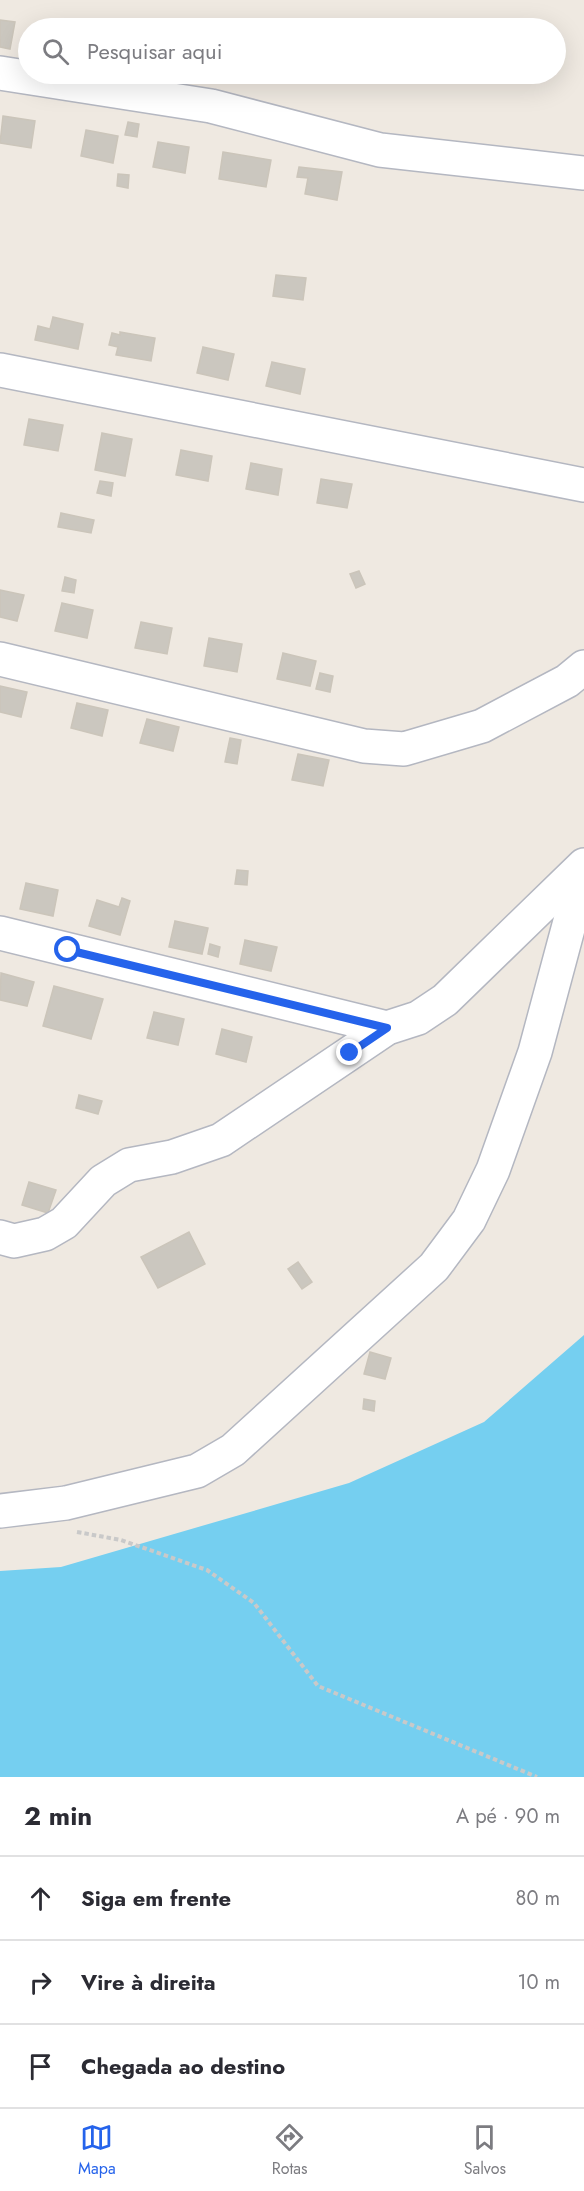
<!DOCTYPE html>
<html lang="pt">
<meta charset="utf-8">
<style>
:root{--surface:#fff;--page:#f2f2f3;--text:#2b2b33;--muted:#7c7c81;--line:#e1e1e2;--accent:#2563eb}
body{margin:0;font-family:Jost,sans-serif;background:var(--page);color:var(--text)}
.stop{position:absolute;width:18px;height:18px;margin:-14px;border:4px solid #2563eb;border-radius:50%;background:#fff}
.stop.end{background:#2563eb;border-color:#fff;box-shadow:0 2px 6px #0008}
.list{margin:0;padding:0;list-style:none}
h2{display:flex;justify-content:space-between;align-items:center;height:78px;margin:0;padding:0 24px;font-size:26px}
h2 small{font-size:20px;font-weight:400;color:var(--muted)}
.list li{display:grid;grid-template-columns:39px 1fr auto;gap:18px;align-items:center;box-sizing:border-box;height:84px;padding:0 24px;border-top:2px solid var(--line)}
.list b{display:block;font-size:22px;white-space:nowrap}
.list em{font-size:20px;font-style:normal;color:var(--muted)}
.icon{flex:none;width:33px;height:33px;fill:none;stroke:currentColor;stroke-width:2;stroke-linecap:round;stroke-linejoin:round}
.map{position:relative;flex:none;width:584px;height:1777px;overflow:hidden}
.search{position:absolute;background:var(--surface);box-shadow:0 6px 24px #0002;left:18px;right:18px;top:18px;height:66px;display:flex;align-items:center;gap:15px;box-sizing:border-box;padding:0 21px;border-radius:33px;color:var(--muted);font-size:22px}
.sheet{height:330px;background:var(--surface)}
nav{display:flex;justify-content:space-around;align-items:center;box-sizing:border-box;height:84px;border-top:2px solid var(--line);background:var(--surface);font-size:16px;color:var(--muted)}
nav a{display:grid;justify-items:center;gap:3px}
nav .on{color:var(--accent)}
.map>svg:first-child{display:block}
</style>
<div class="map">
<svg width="584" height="1777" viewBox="0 0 584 1777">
<rect width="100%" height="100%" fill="#efe9e1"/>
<polygon fill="#75cff0" points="584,1335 584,1777 0,1777 0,1571 61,1567 349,1483 484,1422"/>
<g fill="#cbc7bf" stroke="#cbc5ba" stroke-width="1.5">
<polygon points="0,20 15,22 10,49 0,47"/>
<polygon points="3,116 35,121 31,148 0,143"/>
<polygon points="128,122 139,124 137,137 125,135"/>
<polygon points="86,130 118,136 113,163 81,156"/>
<polygon points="158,142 189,147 185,173 153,167"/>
<polygon points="223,152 271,160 266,187 219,179"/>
<polygon points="299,167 342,172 337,200 305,194 308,178 297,177"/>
<polygon points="118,174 129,175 128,188 117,186"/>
<polygon points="276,275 306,278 303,300 273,296"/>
<polygon points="53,317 83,324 78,349 35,340 38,326 50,329"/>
<polygon points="120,332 155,338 151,361 116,355 118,347 109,345 112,333 120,335"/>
<polygon points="203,347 234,354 228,380 197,373"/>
<polygon points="272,362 305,369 300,394 266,386"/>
<polygon points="29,419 63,425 58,451 24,445"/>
<polygon points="102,433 132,439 125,476 95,470"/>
<polygon points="181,450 212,456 208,481 176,475"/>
<polygon points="251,463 282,469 278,495 246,489"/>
<polygon points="321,479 352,484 347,508 317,503"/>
<polygon points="100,481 113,483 111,496 97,493"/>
<polygon points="61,513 94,520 91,533 58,527"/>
<polygon points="359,571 365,584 356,588 350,574"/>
<polygon points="65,577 76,580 74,593 62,591"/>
<polygon points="0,590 24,595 17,621 0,617"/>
<polygon points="62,603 93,610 87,638 55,631"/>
<polygon points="141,622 172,628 167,654 135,648"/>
<polygon points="209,638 242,644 237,672 204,666"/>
<polygon points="283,653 316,661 310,686 277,679"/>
<polygon points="320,673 333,676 330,692 316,689"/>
<polygon points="0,686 27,692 21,717 0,712"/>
<polygon points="77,703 108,710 102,736 71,728"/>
<polygon points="147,719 179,727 173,751 140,743"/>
<polygon points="230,738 241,740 237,764 225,762"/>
<polygon points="298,754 329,760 323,786 292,780"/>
<polygon points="237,870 248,871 247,885 235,884"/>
<polygon points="26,883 58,890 53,916 20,909"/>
<polygon points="122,898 130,901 120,935 89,926 97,900 119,907"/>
<polygon points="175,921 208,928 202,954 169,947"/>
<polygon points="245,940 277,947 271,971 240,964"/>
<polygon points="210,944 220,947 218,957 208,954"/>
<polygon points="1,973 34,982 27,1006 0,1000"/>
<polygon points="54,986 103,999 91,1039 43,1026"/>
<polygon points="154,1012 184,1019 178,1045 147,1038"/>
<polygon points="222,1029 252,1037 246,1062 216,1054"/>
<polygon points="79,1095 102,1101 98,1114 76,1108"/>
<polygon points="29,1182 56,1190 48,1213 22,1205"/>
<polygon points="189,1232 205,1264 158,1288 141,1257"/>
<polygon points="298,1262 312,1282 302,1289 288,1269"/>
<polygon points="370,1352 391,1358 385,1379 364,1374"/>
<polygon points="364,1399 375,1401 374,1411 363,1409"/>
</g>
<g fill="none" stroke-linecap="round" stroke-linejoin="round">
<defs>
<g id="minor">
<polyline points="0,73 211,106 380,150 584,173"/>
<polyline points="0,370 584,485"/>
<polyline points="0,659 364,746 404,749 482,726 567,681 584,667"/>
<polyline points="0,933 387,1028"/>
<polyline points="0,1237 14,1241 45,1234 64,1223 103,1181 129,1165 172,1157 221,1140 387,1028 418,1018 445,1000 584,865"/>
<polyline points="0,1511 66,1503 197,1471 233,1450 434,1267 469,1220 493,1170 535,1052 584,869"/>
</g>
</defs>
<use href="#minor" stroke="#b4b7c1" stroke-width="36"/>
<polyline stroke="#c9c9c9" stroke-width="4" stroke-dasharray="4.5 3" stroke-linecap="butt" points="77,1532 121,1540 207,1570 254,1603 318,1686 537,1777"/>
<use href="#minor" stroke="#fff" stroke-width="33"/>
</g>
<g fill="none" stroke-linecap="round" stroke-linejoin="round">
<polyline stroke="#2563eb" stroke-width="8" points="68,950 387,1028 350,1053"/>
</g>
</svg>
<div class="stop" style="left:68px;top:950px"></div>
<div class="stop end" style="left:350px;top:1053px"></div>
<div class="search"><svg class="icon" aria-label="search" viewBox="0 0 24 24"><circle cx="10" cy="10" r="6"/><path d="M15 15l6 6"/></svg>Pesquisar aqui</div>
</div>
<section class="sheet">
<h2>2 min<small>A pé · 90 m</small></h2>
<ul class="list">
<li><svg class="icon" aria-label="ahead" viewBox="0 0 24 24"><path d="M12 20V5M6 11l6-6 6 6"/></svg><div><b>Siga em frente</b></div><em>80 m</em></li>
<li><svg class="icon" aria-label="right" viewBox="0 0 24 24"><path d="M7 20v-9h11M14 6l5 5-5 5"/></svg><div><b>Vire à direita</b></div><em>10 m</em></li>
<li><svg class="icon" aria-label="arrive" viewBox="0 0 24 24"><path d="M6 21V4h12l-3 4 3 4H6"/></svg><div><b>Chegada ao destino</b></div></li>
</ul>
</section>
<nav>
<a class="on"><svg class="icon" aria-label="map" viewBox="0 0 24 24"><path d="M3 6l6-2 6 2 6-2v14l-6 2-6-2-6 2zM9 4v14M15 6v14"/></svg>Mapa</a>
<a><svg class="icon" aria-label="directions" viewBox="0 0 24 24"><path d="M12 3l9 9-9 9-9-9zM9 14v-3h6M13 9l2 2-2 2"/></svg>Rotas</a>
<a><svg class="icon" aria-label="saved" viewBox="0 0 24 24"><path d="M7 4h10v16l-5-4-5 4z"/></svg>Salvos</a>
</nav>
